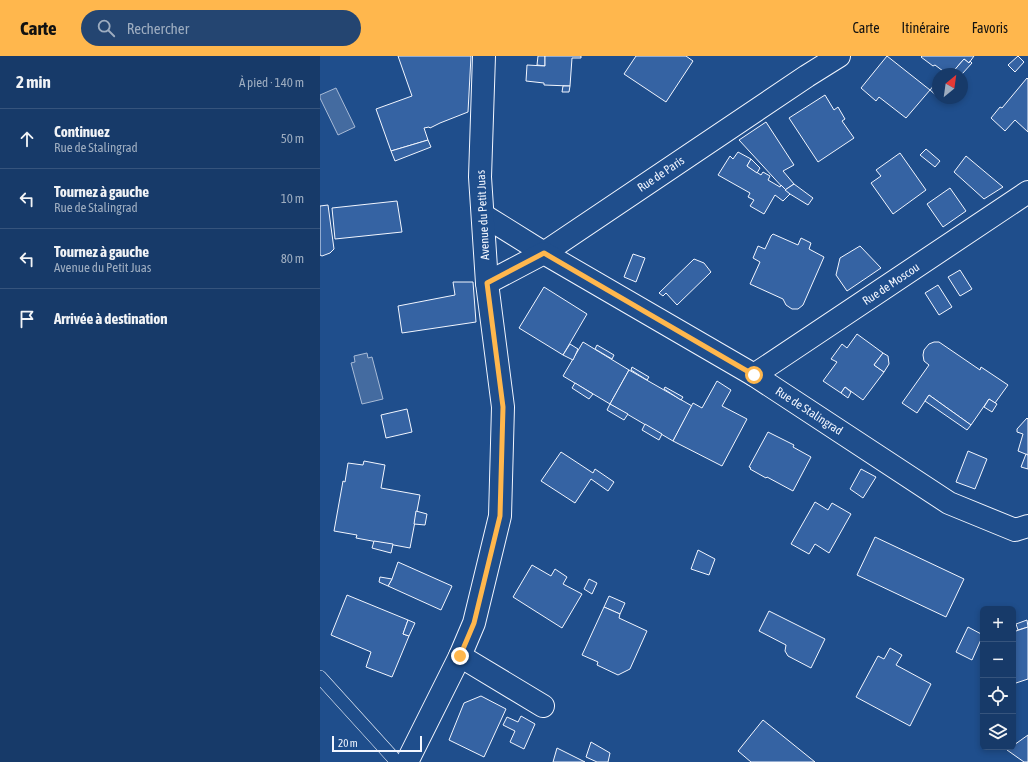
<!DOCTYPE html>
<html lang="fr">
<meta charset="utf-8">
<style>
:root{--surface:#173a69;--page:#244571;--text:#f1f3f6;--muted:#9eadc0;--line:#36547d;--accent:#ffb74d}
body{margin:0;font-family:"Asap Condensed",sans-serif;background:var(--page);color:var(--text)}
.controls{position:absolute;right:12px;bottom:12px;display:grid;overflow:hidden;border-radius:6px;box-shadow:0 2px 6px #0003}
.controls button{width:36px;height:36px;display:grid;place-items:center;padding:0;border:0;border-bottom:1px solid var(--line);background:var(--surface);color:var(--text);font:20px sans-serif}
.compass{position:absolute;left:612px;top:12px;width:36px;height:36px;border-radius:50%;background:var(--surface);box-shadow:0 2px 6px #0003;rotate:29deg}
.scale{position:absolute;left:12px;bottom:10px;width:90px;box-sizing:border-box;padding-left:4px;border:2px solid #f2f6ff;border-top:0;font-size:11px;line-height:14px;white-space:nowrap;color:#f2f6ff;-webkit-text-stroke:3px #1f4e8c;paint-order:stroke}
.stop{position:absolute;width:12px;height:12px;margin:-9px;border:3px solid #ffb74d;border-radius:50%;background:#fff}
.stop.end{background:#ffb74d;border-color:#fff;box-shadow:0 1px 4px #0008}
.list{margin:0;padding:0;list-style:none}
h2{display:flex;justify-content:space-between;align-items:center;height:52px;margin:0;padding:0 16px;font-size:17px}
h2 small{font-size:13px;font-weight:400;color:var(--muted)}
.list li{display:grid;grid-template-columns:26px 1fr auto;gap:12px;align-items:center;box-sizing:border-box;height:60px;padding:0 16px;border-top:1px solid var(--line)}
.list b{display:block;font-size:15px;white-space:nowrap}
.list p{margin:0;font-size:13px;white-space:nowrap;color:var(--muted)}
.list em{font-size:13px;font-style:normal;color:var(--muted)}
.icon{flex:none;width:22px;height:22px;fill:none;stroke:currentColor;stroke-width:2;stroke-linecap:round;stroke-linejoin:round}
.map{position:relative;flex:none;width:708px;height:706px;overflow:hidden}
header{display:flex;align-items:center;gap:24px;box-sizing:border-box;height:56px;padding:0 20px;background:var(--accent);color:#111}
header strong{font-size:19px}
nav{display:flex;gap:22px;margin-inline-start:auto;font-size:14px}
.search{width:280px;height:36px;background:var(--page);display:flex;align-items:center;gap:10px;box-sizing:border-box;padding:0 14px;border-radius:22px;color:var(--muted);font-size:15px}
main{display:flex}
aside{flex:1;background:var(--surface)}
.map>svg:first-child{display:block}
</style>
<header>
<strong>Carte</strong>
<div class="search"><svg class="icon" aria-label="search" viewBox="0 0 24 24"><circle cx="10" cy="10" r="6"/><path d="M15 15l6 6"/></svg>Rechercher</div>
<nav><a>Carte</a><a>Itinéraire</a><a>Favoris</a></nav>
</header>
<main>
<aside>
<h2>2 min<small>À pied · 140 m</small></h2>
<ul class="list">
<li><svg class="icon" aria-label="ahead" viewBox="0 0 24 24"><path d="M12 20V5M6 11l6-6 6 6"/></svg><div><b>Continuez</b><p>Rue de Stalingrad</p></div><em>50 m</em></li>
<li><svg class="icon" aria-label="left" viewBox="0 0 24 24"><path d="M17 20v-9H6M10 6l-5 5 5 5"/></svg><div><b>Tournez à gauche</b><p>Rue de Stalingrad</p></div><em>10 m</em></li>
<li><svg class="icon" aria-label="left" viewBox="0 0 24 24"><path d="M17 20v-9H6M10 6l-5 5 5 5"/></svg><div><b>Tournez à gauche</b><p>Avenue du Petit Juas</p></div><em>80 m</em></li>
<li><svg class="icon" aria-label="arrive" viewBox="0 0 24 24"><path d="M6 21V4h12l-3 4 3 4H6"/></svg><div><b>Arrivée à destination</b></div></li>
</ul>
</aside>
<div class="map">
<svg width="708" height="706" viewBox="0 0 708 706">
<rect width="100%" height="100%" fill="#1f4e8c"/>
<g fill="#446ba0" stroke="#a8bbd7">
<polygon points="16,32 35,71 18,79 0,42 0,39"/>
<polygon points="47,297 48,302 52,301 63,343 42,348 31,307 35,306 34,300"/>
</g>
<g fill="#3563a3" stroke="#f2f6ff">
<polygon points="78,0 151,0 148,56 120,67 110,72 109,71 104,72 108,84 71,95 56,53 92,40"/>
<polygon points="218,0 225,0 225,10 217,9"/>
<polygon points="225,0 261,0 261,2 252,2 250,30 224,29 224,27 206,25 207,9 225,10"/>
<polygon points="316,0 366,0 373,5 346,46 304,18"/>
<polygon points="567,0 610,34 586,62 559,41 556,45 541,32"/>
<polygon points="602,0 654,0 649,7 644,3 631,18 627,18 615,9 613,10 601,1"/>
<polygon points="698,0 704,6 695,16 688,9"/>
<polygon points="644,3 649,7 650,5 652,7 642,18 631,18"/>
<polygon points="707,22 708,23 708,76 695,64 685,75 671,62 680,51 682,52"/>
<polygon points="615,28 618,30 618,41 610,34"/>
<polygon points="243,30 250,30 249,36 242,36"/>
<polygon points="505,39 514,54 518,51 525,63 522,65 534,82 498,106 469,62"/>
<polygon points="446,66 474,109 463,115 474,128 465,134 419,84"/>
<polygon points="108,84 111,91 75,105 71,95"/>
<polygon points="606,93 620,105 615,111 600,99"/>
<polygon points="418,96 431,103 427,110 441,119 443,116 450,120 448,124 460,131 461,129 470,138 463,145 455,139 444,158 430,150 434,144 428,141 430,137 398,119 410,100 413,103"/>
<polygon points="580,97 606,134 573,158 551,127 561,120 556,114"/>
<polygon points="646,100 683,131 664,143 634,116"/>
<polygon points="431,103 440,112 437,117 427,110"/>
<polygon points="474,128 493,142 488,149 470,138 465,134"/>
<polygon points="630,132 646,155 623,171 607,148"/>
<polygon points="77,145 82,176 15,183 12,152"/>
<polygon points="8,149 14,193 10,197 2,200 0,199 0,150"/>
<polygon points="453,178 478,189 481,182 491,187 489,193 504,201 483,249 478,253 472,253 466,249 463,243 430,228 440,206 433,202 438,190 445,193 451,180"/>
<polygon points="540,190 561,212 527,235 516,219 520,202"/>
<polygon points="313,198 325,202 316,226 304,221"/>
<polygon points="374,203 384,207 391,216 357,249 346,237 343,240 339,237"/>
<polygon points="640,214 652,233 640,240 628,221"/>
<polygon points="133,226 153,226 156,266 82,277 78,250 135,239"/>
<polygon points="618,229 632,251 619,259 605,237"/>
<polygon points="224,231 267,258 243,299 199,272"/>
<polygon points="537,278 563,297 554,309 564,316 543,344 525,331 521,337 503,325 517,306 511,303 522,288 527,292"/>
<polygon points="263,286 309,314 290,348 243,320"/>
<polygon points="614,286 619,286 660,314 661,311 688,329 675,347 669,343 651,369 609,339 597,357 582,347 609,309 604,305 603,299 604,294 609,288"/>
<polygon points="250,288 258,293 253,304 243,299"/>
<polygon points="277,289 294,299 292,303 275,293"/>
<polygon points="563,297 568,300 569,308 564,316 554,309"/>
<polygon points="312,311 329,321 327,324 311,314"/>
<polygon points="309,314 372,350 353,385 290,348"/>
<polygon points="397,325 411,334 402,350 427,363 402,410 353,385 373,347 382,352"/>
<polygon points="255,327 273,338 269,343 252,332"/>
<polygon points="345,331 363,341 361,344 344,333"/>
<polygon points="525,331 531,336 528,342 521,337"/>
<polygon points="609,339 651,369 647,374 605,345"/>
<polygon points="669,343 677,348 672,356 664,351"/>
<polygon points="290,348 308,358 304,364 287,354"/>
<polygon points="87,353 92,376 66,382 61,359"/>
<polygon points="707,362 708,363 708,399 698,395 703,378 697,376 697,373"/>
<polygon points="325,368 342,378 339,384 322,374"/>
<polygon points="448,376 474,389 473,391 491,401 473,435 447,421 446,422 430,413 431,412 429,411"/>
<polygon points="648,395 667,403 655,433 636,426"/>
<polygon points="241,396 273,417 275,413 294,426 288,435 271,423 255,447 221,425"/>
<polygon points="706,398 708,399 708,413 701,411"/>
<polygon points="44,405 65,409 61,432 100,439 90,492 36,482 37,479 14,475 23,425 25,426 28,407 43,409"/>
<polygon points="541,413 556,421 543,442 530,433"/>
<polygon points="495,446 508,454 512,447 531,458 509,497 495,488 489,498 471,488"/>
<polygon points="96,455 107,458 105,469 94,468"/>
<polygon points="555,481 644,523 626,561 537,519"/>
<polygon points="54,485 73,488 71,497 52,492"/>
<polygon points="378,494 395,503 389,519 371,513"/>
<polygon points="78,506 132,530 121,554 68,530 72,523"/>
<polygon points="212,509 231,520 235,513 247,521 243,528 262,538 242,572 193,541"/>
<polygon points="60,521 72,523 68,530 59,526"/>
<polygon points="269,523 277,527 272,538 264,533"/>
<polygon points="27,539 88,564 83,578 89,580 72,621 46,611 51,596 11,579"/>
<polygon points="289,540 305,547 300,558 284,551"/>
<polygon points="284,551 300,558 299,562 327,575 310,613 298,619 277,609 278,606 262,599"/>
<polygon points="449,555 505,583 491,612 468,600 465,595 466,589 439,575"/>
<polygon points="88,564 95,567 89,580 83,578"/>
<polygon points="707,564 708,571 698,574 696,568"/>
<polygon points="648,571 663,579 652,604 636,596"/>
<polygon points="708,571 708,623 693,628 693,576"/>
<polygon points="570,592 582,599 576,609 611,628 590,670 536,641 558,600 564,603"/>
<polygon points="161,640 186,653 164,701 129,684 144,647"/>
<polygon points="201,660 215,668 204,693 190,686 195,675 183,669 187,661 198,666"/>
<polygon points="443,664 495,706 431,706 418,695"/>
<polygon points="708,679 708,706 704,706 687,694"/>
<polygon points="271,686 290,697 288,706 277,706 266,701"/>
<polygon points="237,692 265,706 233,706"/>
</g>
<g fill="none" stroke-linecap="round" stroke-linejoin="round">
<defs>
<polyline id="lane" points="0,621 77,706"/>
<g id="street">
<polyline points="163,159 224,197 487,20 519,0"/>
<polyline points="167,227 224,197 434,319 629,447 695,474 708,470"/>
<polyline points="434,319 708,136"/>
<polyline points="140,600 223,650"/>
<polyline points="87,706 140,600 154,567 180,460 183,351 167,227 160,121 164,0"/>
</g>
</defs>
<use href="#lane" stroke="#f2f6ff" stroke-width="14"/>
<use href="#street" stroke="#f2f6ff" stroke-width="24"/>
<use href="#lane" stroke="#1f4e8c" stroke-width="13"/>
<use href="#street" stroke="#1f4e8c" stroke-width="22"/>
</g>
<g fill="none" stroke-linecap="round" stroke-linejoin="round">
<polyline stroke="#ffb74d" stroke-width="5" points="140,600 154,567 180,460 183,351 167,227 224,197 434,319"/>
</g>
<g text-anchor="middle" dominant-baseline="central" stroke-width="3" stroke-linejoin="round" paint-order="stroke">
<g font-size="12" fill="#f2f6ff" stroke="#1f4e8c">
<text transform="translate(341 118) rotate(-34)">Rue de Paris</text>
<text transform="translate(163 159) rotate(-93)">Avenue du Petit Juas</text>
<text transform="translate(571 228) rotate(-34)">Rue de Moscou</text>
<text transform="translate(489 355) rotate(33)">Rue de Stalingrad</text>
</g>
</g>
</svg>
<div class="controls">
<button>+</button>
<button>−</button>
<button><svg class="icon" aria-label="locate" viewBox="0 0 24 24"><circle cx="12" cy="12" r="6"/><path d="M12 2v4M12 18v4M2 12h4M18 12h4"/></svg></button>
<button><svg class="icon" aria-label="layers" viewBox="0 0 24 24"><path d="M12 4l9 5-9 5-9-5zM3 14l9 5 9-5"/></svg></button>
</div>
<svg class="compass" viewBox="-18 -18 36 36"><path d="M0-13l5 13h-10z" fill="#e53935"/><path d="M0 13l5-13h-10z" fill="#9eadc0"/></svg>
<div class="scale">20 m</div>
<div class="stop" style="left:434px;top:319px"></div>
<div class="stop end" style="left:140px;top:600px"></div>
</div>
</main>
